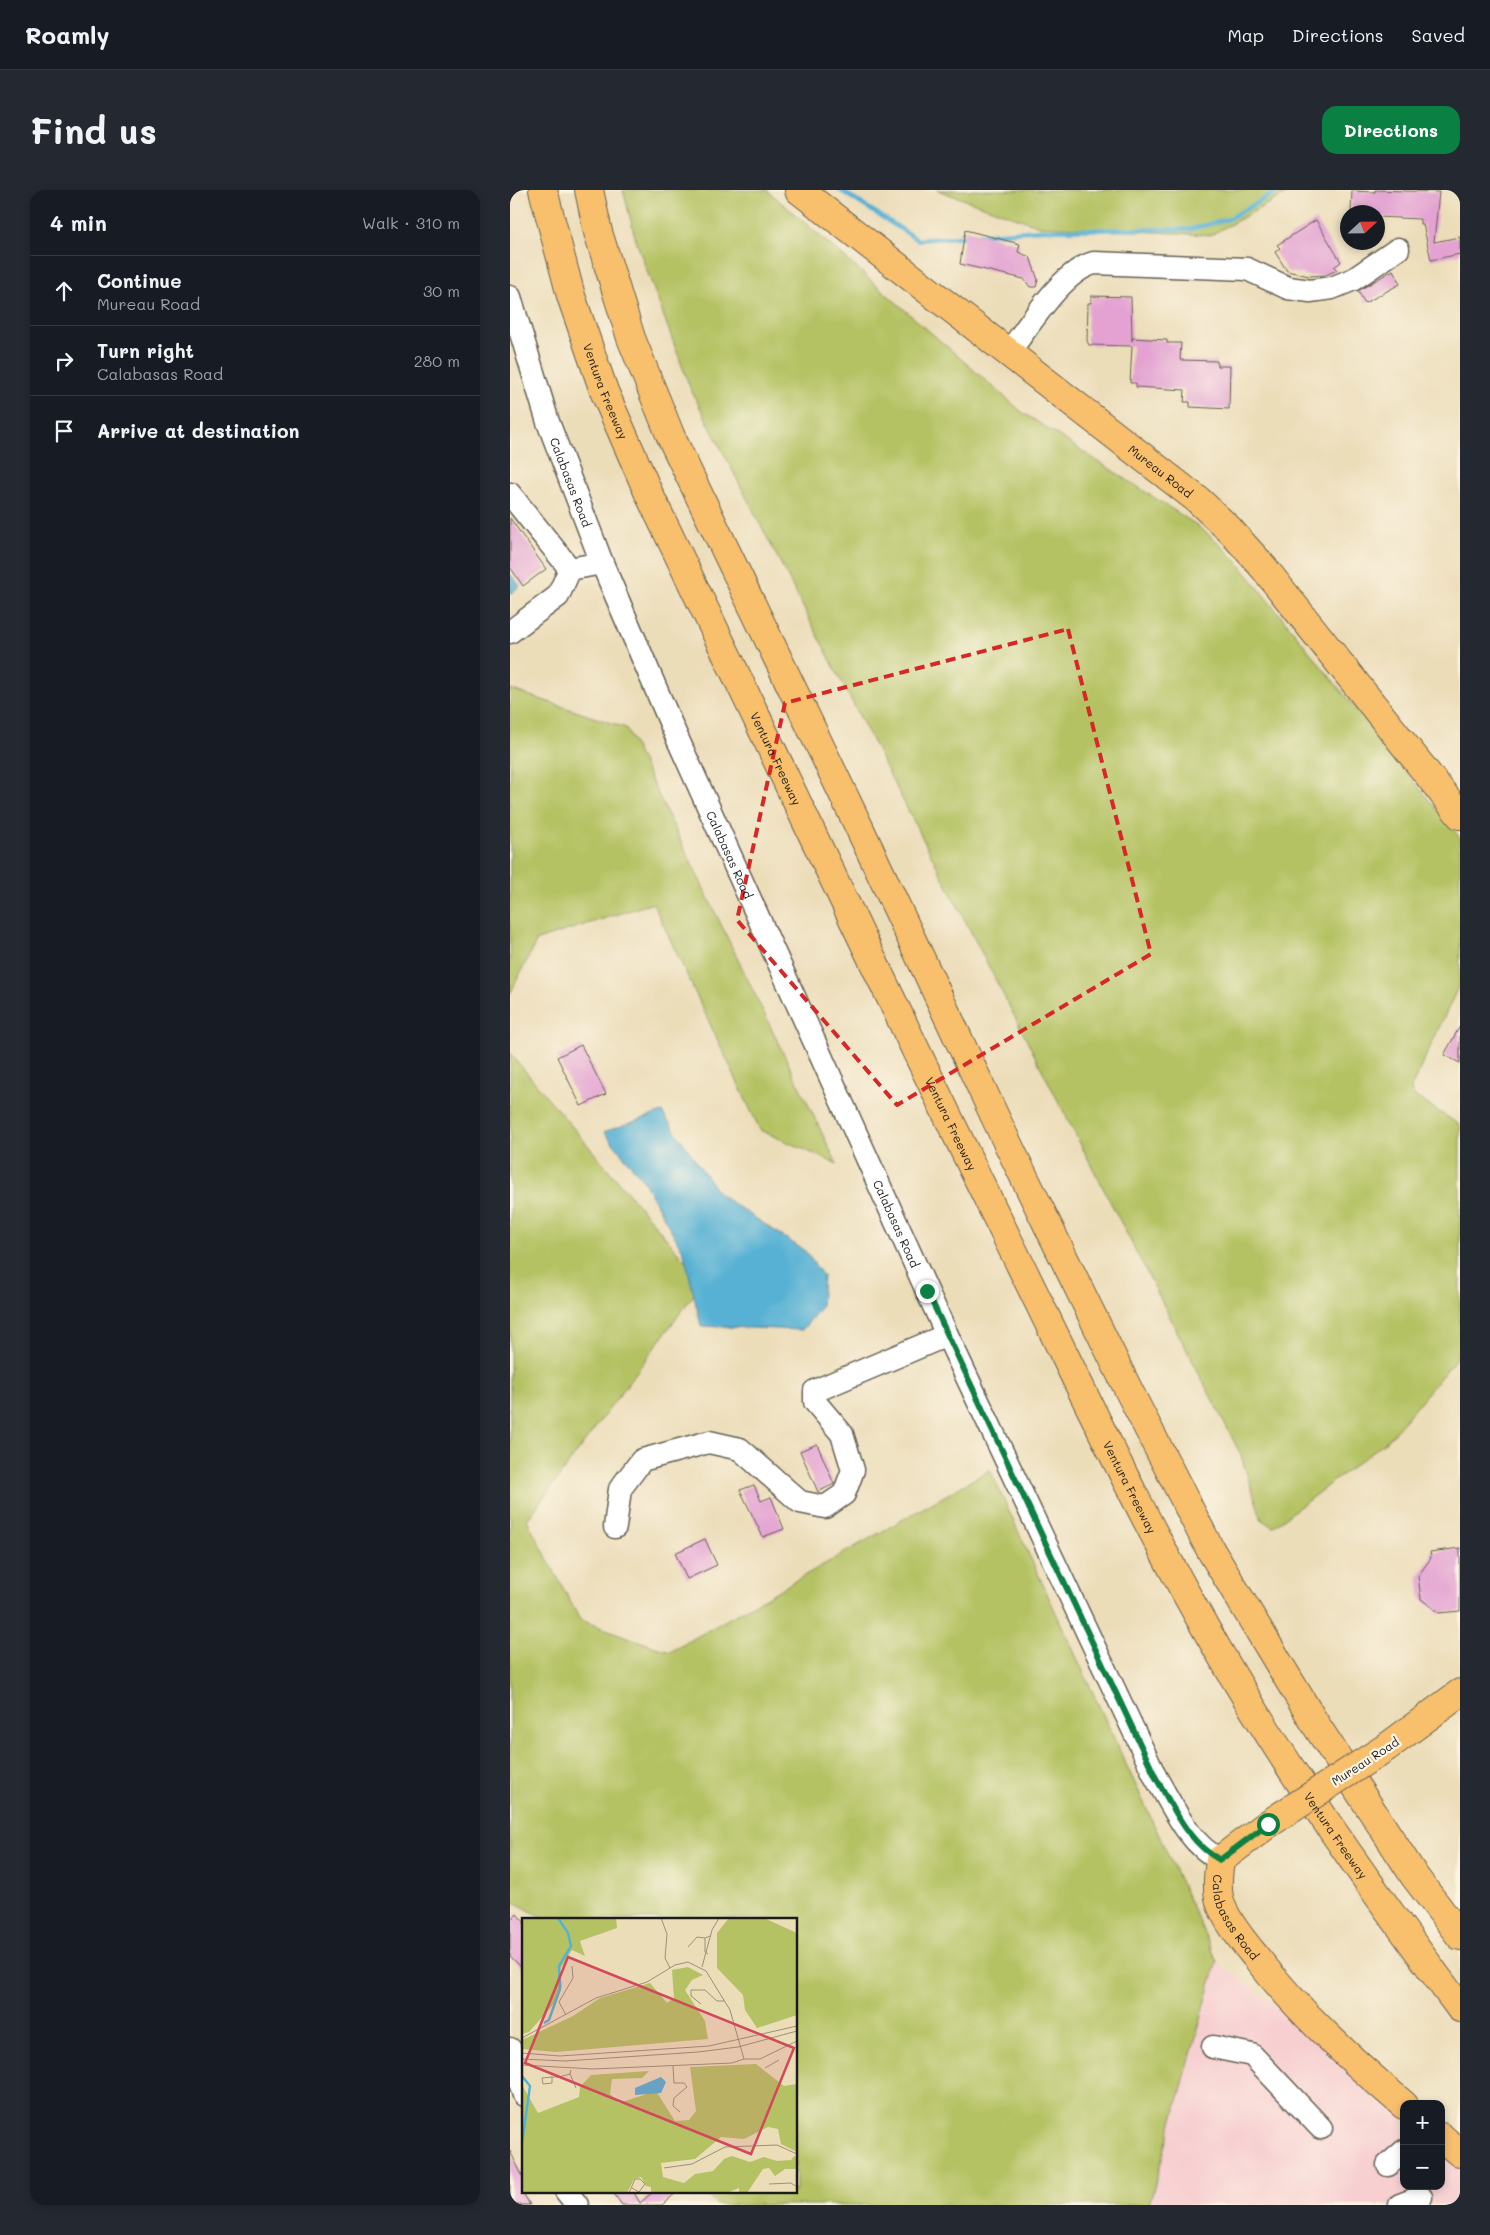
<!DOCTYPE html>
<meta charset="utf-8">
<style>
:root{--surface:#171b24;--page:#242831;--text:#f1f3f6;--muted:#9ea1a6;--line:#363941;--accent:#0b8043}
body{margin:0;font-family:Mali,sans-serif;background:var(--page);color:var(--text)}
.controls{position:absolute;right:15px;bottom:15px;display:grid;overflow:hidden;border-radius:10px;box-shadow:0 2px 8px #0003}
.controls button{width:45px;height:45px;display:grid;place-items:center;padding:0;border:0;border-bottom:1px solid var(--line);background:var(--surface);color:var(--text);font:25px sans-serif}
.compass{position:absolute;left:830px;top:15px;width:45px;height:45px;border-radius:50%;background:var(--surface);box-shadow:0 2px 8px #0003;rotate:68deg}
.stop{position:absolute;width:15px;height:15px;margin:-11px;border:4px solid #0b8043;border-radius:50%;background:#fff}
.stop.end{background:#0b8043;border-color:#fff;box-shadow:0 1px 5px #0008}
.list{margin:0;padding:0;list-style:none}
h2{display:flex;justify-content:space-between;align-items:center;height:65px;margin:0;padding:0 20px;font-size:21px}
h2 small{font-size:16px;font-weight:400;color:var(--muted)}
.list li{display:grid;grid-template-columns:32px 1fr auto;gap:15px;align-items:center;box-sizing:border-box;height:70px;padding:0 20px;border-top:1px solid var(--line)}
.list b{display:block;font-size:19px;white-space:nowrap}
.list p{margin:0;font-size:16px;white-space:nowrap;color:var(--muted)}
.list em{font-size:16px;font-style:normal;color:var(--muted)}
.icon{flex:none;width:28px;height:28px;fill:none;stroke:currentColor;stroke-width:2;stroke-linecap:round;stroke-linejoin:round}
.map{position:relative;flex:none;width:950px;height:2015px;overflow:hidden;border-radius:15px}
header{display:flex;align-items:center;gap:30px;box-sizing:border-box;height:70px;padding:0 25px;background:var(--surface);border-bottom:1px solid var(--line)}
header strong{font-size:24px}
nav{display:flex;gap:28px;margin-inline-start:auto;font-size:18px}
.intro{display:flex;align-items:center;justify-content:space-between;box-sizing:border-box;height:120px;padding:0 30px}
h1{margin:0;font-size:35px}
.button{padding:12px 22px;border-radius:15px;background:var(--accent);color:#fff;font-size:18px;font-weight:700}
main{display:flex;gap:30px;padding:0 30px}
aside{flex:1;background:var(--surface);border-radius:15px;box-shadow:0 2px 8px #0003}
.map>svg:first-child{display:block}
</style>
<header>
<strong>Roamly</strong>
<nav><a>Map</a><a>Directions</a><a>Saved</a></nav>
</header>
<div class="intro"><h1>Find us</h1><a class="button">Directions</a></div>
<main>
<aside>
<h2>4 min<small>Walk · 310 m</small></h2>
<ul class="list">
<li><svg class="icon" aria-label="ahead" viewBox="0 0 24 24"><path d="M12 20V5M6 11l6-6 6 6"/></svg><div><b>Continue</b><p>Mureau Road</p></div><em>30 m</em></li>
<li><svg class="icon" aria-label="right" viewBox="0 0 24 24"><path d="M7 20v-9h11M14 6l5 5-5 5"/></svg><div><b>Turn right</b><p>Calabasas Road</p></div><em>280 m</em></li>
<li><svg class="icon" aria-label="arrive" viewBox="0 0 24 24"><path d="M6 21V4h12l-3 4 3 4H6"/></svg><div><b>Arrive at destination</b></div></li>
</ul>
</aside>
<div class="map">
<svg width="950" height="2015" viewBox="0 0 950 2015">
<rect width="100%" height="100%" fill="#fcf5e5"/>
<filter id="ink" filterUnits="userSpaceOnUse"><feTurbulence type="fractalNoise" baseFrequency=".02" numOctaves="2"/><feDisplacementMap in="SourceGraphic" scale="10" xChannelSelector="R" yChannelSelector="G"/><feConvolveMatrix kernelMatrix="1 2 1 2 8 2 1 2 1" color-interpolation-filters="sRGB"/></filter>
<filter id="wash" filterUnits="userSpaceOnUse"><feTurbulence type="fractalNoise" baseFrequency=".0096" numOctaves="4" result="noise"/><feDisplacementMap in="SourceGraphic" scale="20" xChannelSelector="R" yChannelSelector="G"/><feGaussianBlur stdDeviation="1.12" result="paint"/><feColorMatrix in="noise" values="0 0 0 0 0 0 0 0 0 0 0 0 0 0 0 0 0 1.4 0 .05"/><feComposite in="paint" operator="in"/></filter>
<g filter="url(#wash)">
<rect width="100%" height="100%" fill="#ecddb9"/>
<polygon fill="#f7cfd1" points="707,1771 894,1915 894,1996 931,1996 931,1944 950,1958 950,2015 639,2015"/>
<g fill="#b5c264" stroke="#686f40">
<polygon points="113,0 257,0 512,222 685,334 709,353 728,373 950,648 950,793 901,898 903,905 950,935 950,1158 945,1170 879,1249 763,1337 752,1330 730,1263 181,200 126,51"/>
<polygon points="427,0 783,0 701,45 530,36"/>
<polygon points="0,499 116,538 327,974 250,940 143,713 27,750 0,804"/>
<polygon points="0,863 193,1092 17,1330 70,1430 160,1462 480,1280 707,1771 639,2015 208,2015 193,2001 286,2001 286,1729 35,1729 0,1710"/>
</g>
<g fill="#57b1d4" stroke="#3a6678">
<polygon points="0,384 10,396 0,404"/>
<polygon points="152,922 209,1004 295,1061 313,1086 311,1117 292,1140 191,1136 174,1063 133,990 94,942"/>
</g>
<g fill="none" stroke-linecap="round" stroke-linejoin="round">
<g stroke="#57b1d4" stroke-width="4.5">
<polyline points="330,0 408,50 460,46"/>
<polyline points="468,45 529,40 681,39 718,29 770,0"/>
</g>
</g>
<g id="blocks">
<g fill="#e3a2d2">
<polygon points="865,0 929,2 924,52 950,47 950,64 921,70 913,34 910,34 910,29 868,27 868,22 841,22 842,1 865,2"/>
<polygon points="806,30 831,72 824,77 827,80 816,85 799,86 777,81 765,62 770,58 767,55"/>
<polygon points="455,40 510,54 508,62 520,67 528,90 526,97 520,97 514,89 450,74"/>
<polygon points="883,80 890,94 855,113 848,101"/>
<polygon points="581,106 621,107 622,151 622,148 657,150 657,153 671,153 670,170 707,171 707,176 720,176 719,219 680,217 680,212 674,212 675,200 626,197 626,193 620,193 622,156 579,155 577,151 578,113 581,113"/>
<polygon points="0,328 36,379 13,396 0,377"/>
<polygon points="950,836 950,873 934,865"/>
<polygon points="71,855 96,904 71,916 47,867"/>
<polygon points="307,1254 324,1294 308,1302 290,1261"/>
<polygon points="244,1295 251,1311 261,1307 274,1339 253,1347 230,1300"/>
<polygon points="195,1349 207,1375 177,1389 165,1363"/>
<polygon points="950,1358 950,1421 929,1423 911,1409 908,1386 921,1368 920,1362"/>
<polygon points="7,1724 14,1732 14,1780 0,1766 0,1731"/>
<polygon points="0,1961 14,1989 13,2003 20,2015 0,2015"/>
<polygon points="102,2001 123,2001 130,2013 144,2001 168,2001 152,2015 112,2015"/>
</g>
</g>
</g>
<g filter="url(#ink)">
<use href="#blocks" fill-opacity="0" stroke="#656053" stroke-width="1"/>
<g fill="none" stroke-linecap="round" stroke-linejoin="round">
<defs>
<g id="minor">
<path id="s1" d="M0,107l38,125 54,141 72,168 273,604 209,443c18,30 32,65 64,82"/>
<path d="M499,162c20,-26 53,-81 85,-89l153,6 41,19 22,3 22,-3 22,-9 44,-30"/>
<polyline points="0,304 60,379 92,373"/>
<polyline points="0,442 48,406 60,379"/>
<polyline points="105,1337 110,1299 132,1270 199,1252 230,1259 290,1312 315,1317 334,1304 343,1280 332,1244 305,1212 305,1201 437,1145"/>
<polyline points="703,1857 742,1865 811,1938"/>
<polyline points="0,1859 14,1905"/>
<polyline points="878,1975 894,1961"/>
<polyline points="56,2001 67,2015"/>
<polyline points="890,2015 911,2007"/>
</g>
<g id="major">
<path id="s2" d="M289,0l399,310 31,29 35,39 196,247"/>
<polyline points="877,1557 950,1503"/>
<path id="s3" d="M758,1634l-48,36c-2,15 -4,31 1,45 8,19 22,36 34,51 44,56 95,103 149,149"/>
<polyline points="931,1947 950,1963"/>
</g>
<g id="highway">
<path id="s4" d="M33,0l28,106 33,95 45,103c121,249 238,500 360,748 68,137 132,276 209,408 72,125 156,242 242,358"/>
<polyline points="79,0 88,42 121,148 161,247 348,635 494,946 621,1205 700,1359 806,1535 905,1687 950,1746"/>
</g>
</defs>
<use href="#minor" stroke="#656053" stroke-width="25"/>
<use href="#major" stroke="#656053" stroke-width="30"/>
<use href="#highway" stroke="#656053" stroke-width="30"/>
<use href="#minor" stroke="#fff" stroke-width="22"/>
<use href="#major" stroke="#f8bf6c" stroke-width="28"/>
<use href="#highway" stroke="#f8bf6c" stroke-width="28"/>
<defs>
<polyline id="major-bridge" points="758,1634 877,1557"/>
</defs>
<use href="#major-bridge" stroke="#656053" stroke-width="30" stroke-linecap="butt"/>
<use href="#major-bridge" stroke="#f8bf6c" stroke-width="28"/>
</g>
</g>
<g fill="none" stroke-linecap="round" stroke-linejoin="round" filter="url(#ink)">
<path stroke="#0b8043" stroke-width="6" d="M417,1101l229,487c18,30 32,65 64,82l48,-36"/>
</g>
<path fill="none" stroke="#d62828" stroke-width="4" stroke-dasharray="10 6" stroke-linejoin="round" d="M558,439l83,325 -254,151 -160,-185 48,-217z"/>
<g text-anchor="middle" dominant-baseline="central" stroke-width="4.5" stroke-linejoin="round" paint-order="stroke">
<g font-size="12" fill="#1c1c1c" stroke="#fcf5e5">
<text stroke="none"><textPath href="#s4" startOffset="211">Ventura Freeway</textPath></text>
<text stroke="none"><textPath href="#s2" startOffset="458">Mureau Road</textPath></text>
<text stroke="none"><textPath href="#s1" startOffset="195">Calabasas Road</textPath></text>
<text stroke="none"><textPath href="#s4" startOffset="616">Ventura Freeway</textPath></text>
<text stroke="none"><textPath href="#s1" startOffset="600">Calabasas Road</textPath></text>
<text stroke="none"><textPath href="#s4" startOffset="1021">Ventura Freeway</textPath></text>
<text stroke="none"><textPath href="#s1" startOffset="1005">Calabasas Road</textPath></text>
<text stroke="none"><textPath href="#s4" startOffset="1426">Ventura Freeway</textPath></text>
<text transform="translate(855 1571) rotate(-33)">Mureau Road</text>
<text stroke="none"><textPath href="#s4" startOffset="1831">Ventura Freeway</textPath></text>
<text stroke="none"><textPath href="#s3" startOffset="122">Calabasas Road</textPath></text>
</g>
</g>
<g transform="translate(12 1728)">
<rect width="275" height="275" fill="#ecddb9"/>
<path d="M0,0h94l1,10 -37,13 5,15 -13,-6 -12,20 2,16 -9,19 -24,27 -7,2zM207,0h35l33,15v82l-40,13 -12,-18 -2,-15 -26,-27v-35zM166,49l15,8 -11,5 -7,10 20,31 3,18 -152,13 -34,-3v-9l51,-24 27,-18 50,-15 17,20 7,-5 -2,-28zM234,146l28,22 13,-2v68l-16,-8 -3,-15 -10,-2 -24,12 -23,-2 -26,22 -34,4 2,14 21,6 11,-9 18,-3 11,-12 8,-3 18,6 14,-5 13,4 14,-1 3,-4 3,1v12h-12l-10,7 -6,-8 -6,1 -16,24h-8v-5l-12,5h-76v-6l-5,-1 -5,-9 -7,2 -7,14h-105v-108l16,28 41,-16 1,-10 11,-12 58,-4 -7,7 -30,1 -2,15 9,9 37,-12 19,30 14,-1 7,-9 -6,-44z" fill="#b5c264"/>
<path d="M139,159l5,5 -5,11 -26,2v-7z" fill="#57b1d4"/>
<path fill="none" stroke="#57b1d4" stroke-width="2.5" d="M22,105l5,-3 11,-31 -1,-23 12,-20 -3,-13 -10,-15M0,158l8,10 -8,57"/>
<path fill="none" stroke="#99907a" stroke-width="1" d="M139,0l6,16 -2,24 5,10M166,29l9,-10 8,1M186,36l-3,-2v-14l5,-2M180,49l10,-37 7,-12M179,86l-10,-8v-6h14l12,11h8M44,97l-7,-13 14,-24 -1,-12M0,120l74,-40 51,-16 28,-17 13,-3 18,9 24,39 14,49h16l37,-18M0,135l38,3 149,-10 88,-20M0,141l43,2 133,-9 40,-5 59,-16M0,147l71,4 139,-6 12,-4M151,148l1,17h10l3,4 -13,11 -1,8 7,6M243,150l14,-8M48,156l6,14M30,159v6l-9,1 -1,-6 10,-1h7l11,-3 1,-4M142,250l28,-4 33,-17 52,-2 20,9M247,266l22,-1 6,4M107,275l6,-14h5l5,5 -6,8 -7,-4"/>
<path fill="#d1495b" fill-opacity="0.15" stroke="#d1495b" stroke-width="2.5" d="M46,39l226,91 -43,106 -226,-91z"/>
<rect width="275" height="275" fill="none" stroke="#1c1c1c" stroke-width="2.5"/>
</g>
</svg>
<div class="controls">
<button>+</button>
<button>−</button>
</div>
<svg class="compass" viewBox="-18 -18 36 36"><path d="M0-13l5 13h-10z" fill="#e53935"/><path d="M0 13l5-13h-10z" fill="#9ea1a6"/></svg>
<div class="stop" style="left:758px;top:1634px"></div>
<div class="stop end" style="left:417px;top:1101px"></div>
</div>
</main>
